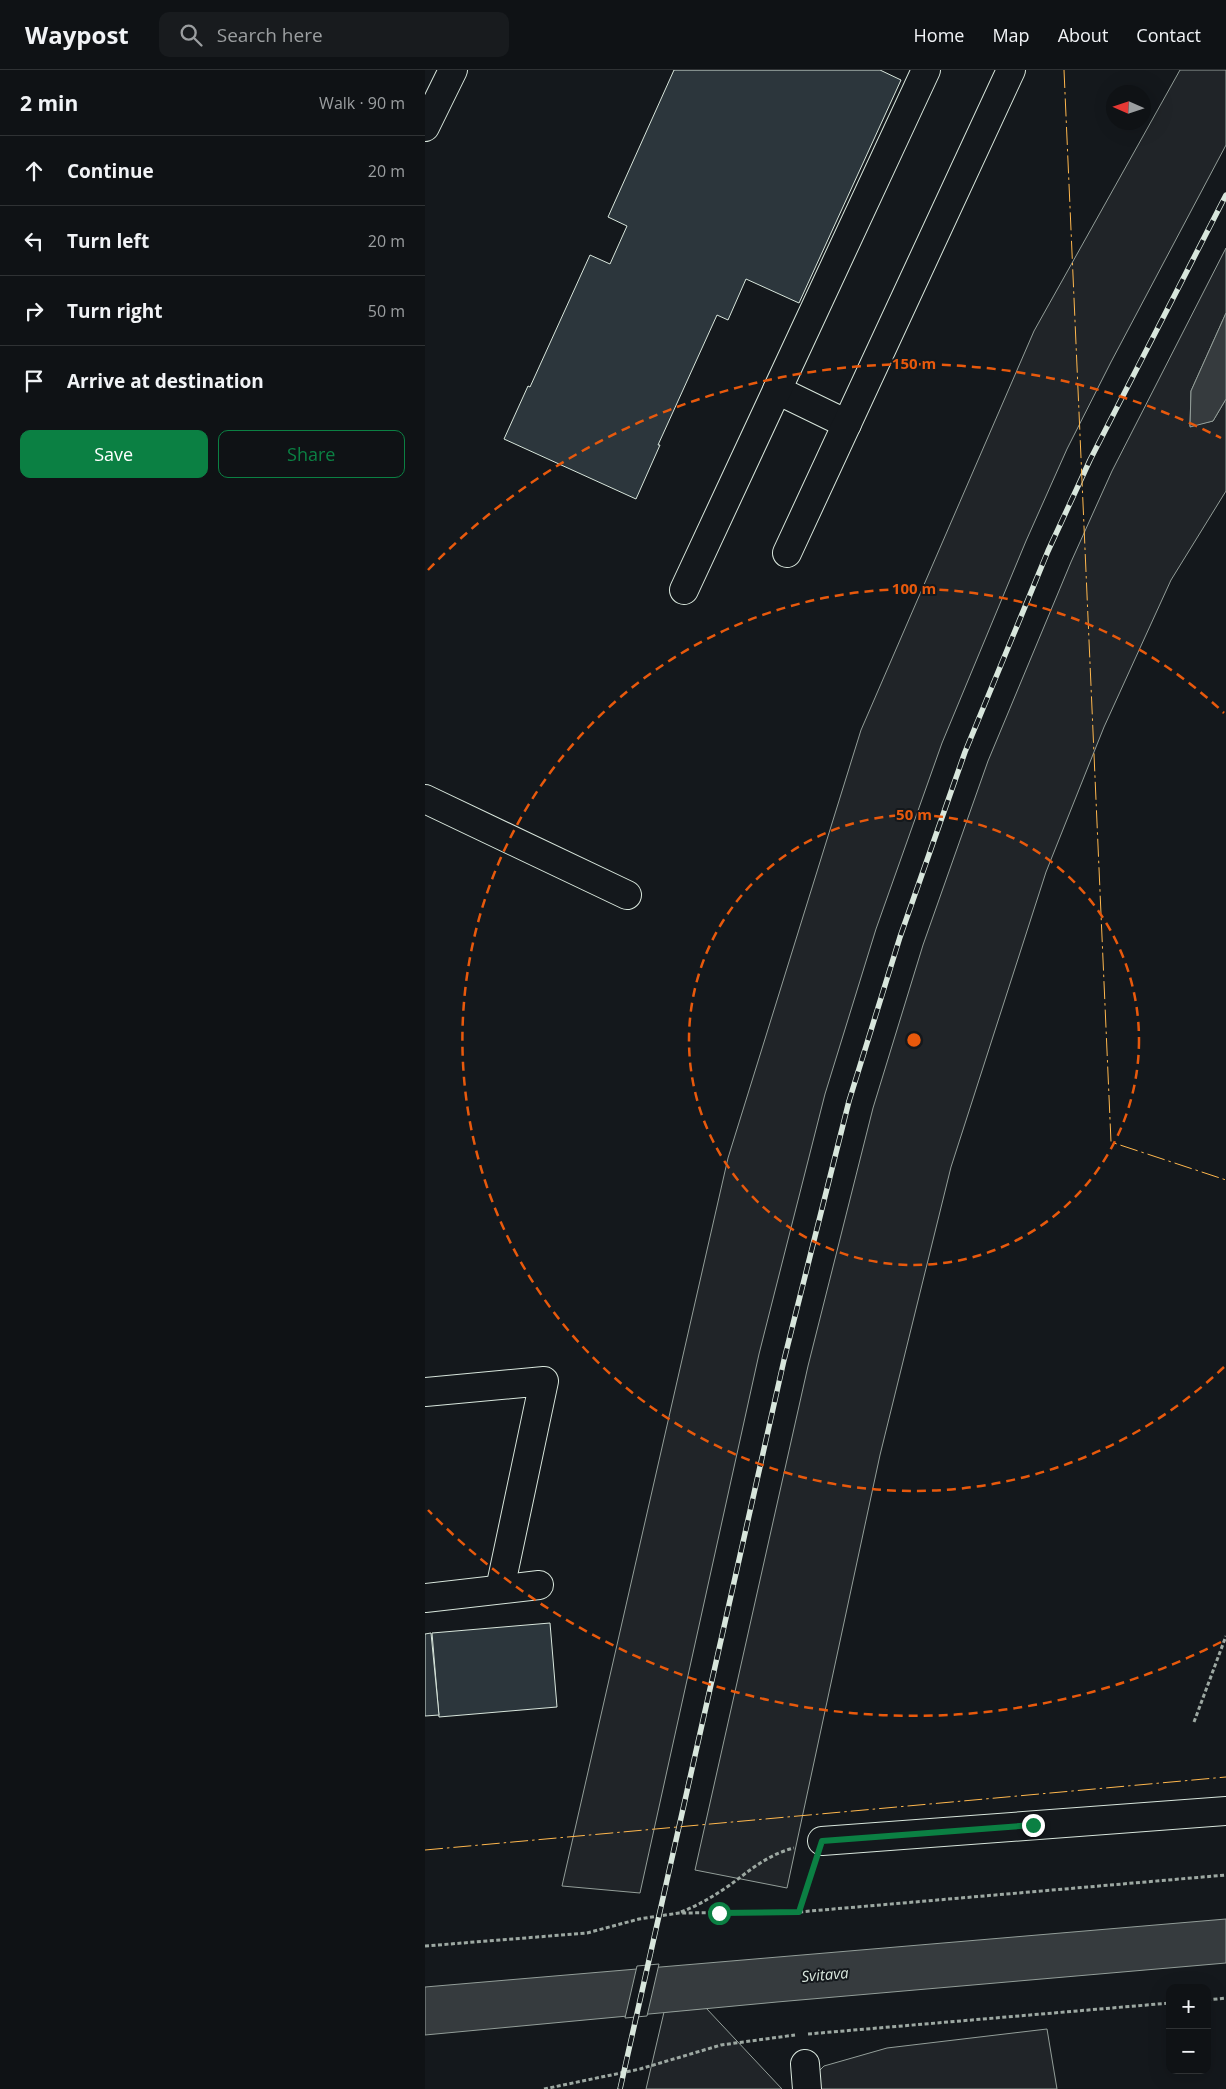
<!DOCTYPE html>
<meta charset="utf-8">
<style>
:root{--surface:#0f1215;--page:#181b1e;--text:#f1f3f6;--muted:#9b9ea0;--line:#2f3234;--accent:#0b8043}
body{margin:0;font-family:"Open Sans",sans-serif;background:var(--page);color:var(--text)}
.controls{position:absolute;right:15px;bottom:15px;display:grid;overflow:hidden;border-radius:10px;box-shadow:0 5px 20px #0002}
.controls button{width:45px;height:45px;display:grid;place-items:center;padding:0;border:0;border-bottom:1px solid var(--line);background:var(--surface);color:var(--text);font:25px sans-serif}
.compass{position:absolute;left:681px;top:15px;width:45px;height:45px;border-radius:50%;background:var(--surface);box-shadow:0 5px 20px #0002;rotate:273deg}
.stop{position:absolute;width:15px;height:15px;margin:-11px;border:4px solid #0b8043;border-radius:50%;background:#fff}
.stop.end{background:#0b8043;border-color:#fff;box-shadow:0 1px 5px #0008}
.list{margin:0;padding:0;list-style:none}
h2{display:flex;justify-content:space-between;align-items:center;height:65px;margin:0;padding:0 20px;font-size:21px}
h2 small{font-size:16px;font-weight:400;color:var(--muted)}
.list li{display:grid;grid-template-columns:32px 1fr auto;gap:15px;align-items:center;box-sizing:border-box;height:70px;padding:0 20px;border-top:1px solid var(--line)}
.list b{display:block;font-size:19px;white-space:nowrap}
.list em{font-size:16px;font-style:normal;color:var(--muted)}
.actions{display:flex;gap:10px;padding:15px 20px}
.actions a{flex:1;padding:11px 0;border:1px solid var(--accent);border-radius:10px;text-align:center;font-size:18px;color:var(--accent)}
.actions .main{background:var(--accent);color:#fff}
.icon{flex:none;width:28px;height:28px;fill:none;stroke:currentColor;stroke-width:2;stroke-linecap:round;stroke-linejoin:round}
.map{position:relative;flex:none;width:801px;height:2019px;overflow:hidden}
header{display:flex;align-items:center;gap:30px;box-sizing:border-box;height:70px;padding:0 25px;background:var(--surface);border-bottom:1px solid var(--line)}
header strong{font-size:24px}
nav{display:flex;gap:28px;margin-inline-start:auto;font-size:18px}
.search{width:350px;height:45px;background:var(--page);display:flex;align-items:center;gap:12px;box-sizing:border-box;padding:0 18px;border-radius:10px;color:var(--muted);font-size:19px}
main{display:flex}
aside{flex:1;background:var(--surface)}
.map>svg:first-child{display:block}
</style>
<header>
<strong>Waypost</strong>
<div class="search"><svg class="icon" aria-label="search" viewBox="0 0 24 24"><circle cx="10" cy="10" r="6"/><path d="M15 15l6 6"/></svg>Search here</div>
<nav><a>Home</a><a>Map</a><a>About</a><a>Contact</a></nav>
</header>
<main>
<aside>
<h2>2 min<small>Walk · 90 m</small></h2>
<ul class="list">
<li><svg class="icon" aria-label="ahead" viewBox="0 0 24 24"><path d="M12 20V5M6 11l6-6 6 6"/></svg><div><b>Continue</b></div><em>20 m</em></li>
<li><svg class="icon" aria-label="left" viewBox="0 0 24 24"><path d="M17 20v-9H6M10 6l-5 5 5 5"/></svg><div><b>Turn left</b></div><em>20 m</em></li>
<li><svg class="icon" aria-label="right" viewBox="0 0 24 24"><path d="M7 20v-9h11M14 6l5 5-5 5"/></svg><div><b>Turn right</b></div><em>50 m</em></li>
<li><svg class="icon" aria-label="arrive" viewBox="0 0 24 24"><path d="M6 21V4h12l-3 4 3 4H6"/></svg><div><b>Arrive at destination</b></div></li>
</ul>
<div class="actions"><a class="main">Save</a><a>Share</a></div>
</aside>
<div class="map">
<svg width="801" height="2019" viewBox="0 0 801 2019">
<rect width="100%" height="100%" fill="#14181c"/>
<g fill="#202428" stroke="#939e99">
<polygon points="755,0 801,0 801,75 686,292 642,379 601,471 517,673 451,859 400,1024 334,1284 215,1823 137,1816 303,1088 436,660 609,261"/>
<polygon points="801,178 801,243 766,321 765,356 788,351 801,329 801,421 746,510 679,657 621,802 526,1097 455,1385 362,1818 270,1800 383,1296 448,1038 498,875 563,691 646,492 687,401"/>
<polygon points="281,1938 357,2019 221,2019 239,1942"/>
<polygon points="622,1959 632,2019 390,2019 389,2006 399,1996 462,1978"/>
</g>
<g fill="#363b3e" stroke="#939e99">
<polygon points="801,243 801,329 788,351 765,357 766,321"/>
<polygon points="801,1849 801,1893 352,1932 0,1965 0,1917"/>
</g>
<polygon fill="#14181c" stroke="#939e99" points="234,1894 222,1946 200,1948 212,1896"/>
<g fill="#2c363c" stroke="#d8e6dc">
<polygon points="249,0 455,0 476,10 374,233 321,209 303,250 292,245 233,375 235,375 211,429 79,369 103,316 105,317 165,185 185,194 202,156 183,147"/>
<polygon points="125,1553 132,1637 14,1647 7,1563"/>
<polygon points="6,1563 14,1645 0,1646 0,1564"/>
</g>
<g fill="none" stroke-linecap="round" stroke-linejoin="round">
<defs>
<g id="minor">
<polyline points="0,57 28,0"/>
<polyline points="352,320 422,354"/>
<polyline points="362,483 586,0"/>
<polyline points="259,520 501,0"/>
<polyline points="0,729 202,825"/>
<polyline points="0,1322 119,1311 75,1519"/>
<polyline points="0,1528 114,1515"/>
<polyline points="397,1771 801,1741"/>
<polyline points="380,1994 382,2019"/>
</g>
</defs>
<use href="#minor" stroke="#d8e6dc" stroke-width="30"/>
<g stroke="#9da8a2" stroke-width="3" stroke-dasharray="4 2.5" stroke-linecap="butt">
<polyline points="769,1652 801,1566"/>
<path d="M256,1842c18,-7 33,-16 49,-27 20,-15 39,-31 64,-37"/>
<polyline points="374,1842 388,1798"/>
<polyline points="0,1876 162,1863 214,1849 254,1843 374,1842 801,1805"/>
<polyline points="782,1930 801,1928"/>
<polyline points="383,1964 745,1933"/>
<polyline points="119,2019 215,1999 296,1975 370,1965"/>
</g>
<use href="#minor" stroke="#14181c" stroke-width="28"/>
<defs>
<polyline id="rail" points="195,2019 359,1290 424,1031 475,867 540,682 623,481 665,390 801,125"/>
</defs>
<use href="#rail" stroke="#d8e6dc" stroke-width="5.5"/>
<use href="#rail" stroke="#14181c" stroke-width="4" stroke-dasharray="11" stroke-linecap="butt"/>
<g stroke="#ffb74d" stroke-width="1" stroke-dasharray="18 4 2.5 4" stroke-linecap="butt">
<polyline points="639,0 686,1072 801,1110"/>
<polyline points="0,1780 801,1707"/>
</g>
</g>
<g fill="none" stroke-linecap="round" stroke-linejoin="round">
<polyline stroke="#0b8043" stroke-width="6" points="294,1843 374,1842 397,1771 608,1755"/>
</g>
<g fill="none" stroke="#e8590c" stroke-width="2.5" stroke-dasharray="9 6">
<circle cx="489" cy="970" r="225"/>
<path d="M799 1297A451 451 0 1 1 799 643"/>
<path d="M796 1572A676 676 0 0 1 3 1440M3 500A676 676 0 0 1 796 368"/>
</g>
<g text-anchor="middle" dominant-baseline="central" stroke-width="4" stroke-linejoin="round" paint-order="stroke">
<g font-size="15" font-style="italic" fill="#d8e6dc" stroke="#14181c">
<text transform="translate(400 1904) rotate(-5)">Svitava</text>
</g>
</g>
<circle cx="489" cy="970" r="8" fill="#e8590c" stroke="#14181c" stroke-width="2.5"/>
<g font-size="15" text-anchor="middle" font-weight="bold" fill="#e8590c" stroke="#14181c" stroke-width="4" stroke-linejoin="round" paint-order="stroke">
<text x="489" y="299">150 m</text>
<text x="489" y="524">100 m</text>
<text x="489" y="750">50 m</text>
</g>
</svg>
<div class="controls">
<button>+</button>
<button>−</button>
</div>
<svg class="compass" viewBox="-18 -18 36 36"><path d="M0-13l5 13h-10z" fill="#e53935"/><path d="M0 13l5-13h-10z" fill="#9b9ea0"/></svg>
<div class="stop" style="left:294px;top:1843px"></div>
<div class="stop end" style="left:608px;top:1755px"></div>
</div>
</main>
